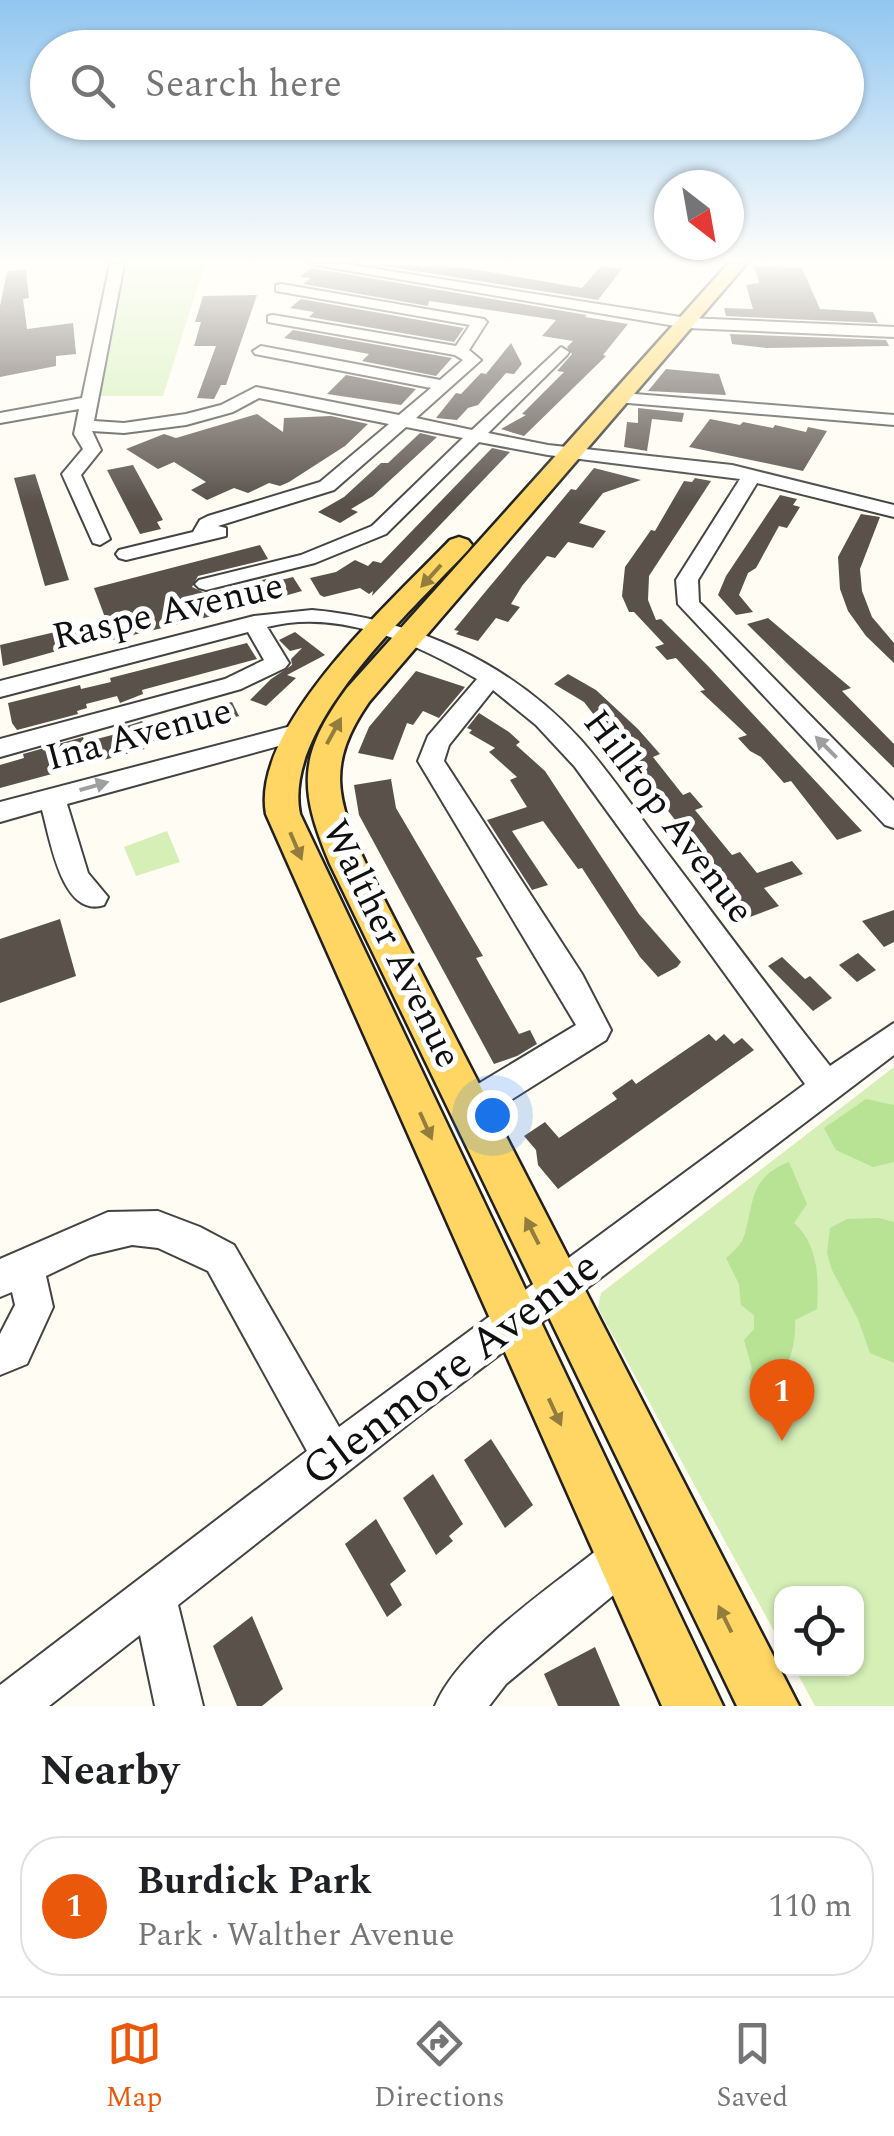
<!DOCTYPE html>
<meta charset="utf-8">
<style>
:root{--surface:#fff;--page:#f2f2f2;--text:#202124;--muted:#757577;--line:#e0e0e0;--accent:#ea580c}
body{margin:0;font-family:Spectral,serif;background:var(--page);color:var(--text)}
.controls{position:absolute;right:30px;bottom:30px;display:grid;overflow:hidden;border-radius:20px;box-shadow:0 2px 8px #0004}
.controls button{width:90px;height:90px;display:grid;place-items:center;padding:0;border:0;border-bottom:2px solid var(--line);background:var(--surface);color:var(--text);font:50px sans-serif}
.compass{position:absolute;left:654px;top:170px;width:90px;height:90px;border-radius:50%;background:var(--surface);box-shadow:0 2px 8px #0004;rotate:149deg}
.you{position:absolute;left:492px;top:1115px;width:35px;height:35px;margin:-25px;border:8px solid #fff;border-radius:50%;background:#1a73e8;box-shadow:0 0 0 15px #1a73e833}
.badge{display:grid;place-items:center;width:65px;height:65px;border-radius:50%;background:var(--accent);color:#fff;font-size:32px;font-weight:700}
.pin{position:absolute;translate:-50% -82px;filter:drop-shadow(0 2px 5px #0008)}
.pin::after{content:'';position:absolute;top:52px;width:35px;height:30px;background:inherit;clip-path:polygon(0 0,100% 0,50% 100%)}
.list{margin:0;padding:0;list-style:none}
h2{display:flex;justify-content:space-between;align-items:center;height:130px;margin:0;padding:0 40px;font-size:42px}
h2 small{font-size:32px;font-weight:400;color:var(--muted)}
.list li{display:grid;grid-template-columns:65px 1fr auto;gap:30px;align-items:center;box-sizing:border-box;height:140px;margin:0 20px 20px;padding:0 20px;border:2px solid var(--line);border-radius:40px}
.list b{display:block;font-size:38px;white-space:nowrap}
.list p{margin:0;font-size:32px;white-space:nowrap;color:var(--muted)}
.list em{font-size:32px;font-style:normal;color:var(--muted)}
.icon{flex:none;width:55px;height:55px;fill:none;stroke:currentColor;stroke-width:2;stroke-linecap:round;stroke-linejoin:round}
.map{position:relative;flex:none;width:894px;height:1706px;overflow:hidden}
.search{position:absolute;background:var(--surface);box-shadow:0 2px 8px #0004;left:30px;right:30px;top:30px;height:110px;display:flex;align-items:center;gap:25px;box-sizing:border-box;padding:0 35px;border-radius:55px;color:var(--muted);font-size:38px}
.sheet{height:290px;background:var(--surface)}
nav{display:flex;justify-content:space-around;align-items:center;box-sizing:border-box;height:140px;border-top:2px solid var(--line);background:var(--surface);font-size:28px;color:var(--muted)}
nav a{display:grid;justify-items:center;gap:5px}
nav .on{color:var(--accent)}
.map>svg:first-child{display:block}
</style>
<div class="map">
<svg width="894" height="1706" viewBox="0 0 894 1706">
<rect width="100%" height="100%" fill="#fffcf3"/>
<g fill="#d5efb7">
<polygon points="124,264 205,264 163,396 99,396"/>
<polygon points="167,831 180,862 136,876 124,847"/>
<polygon points="894,1067 894,1706 815,1706 795,1669 856,1668 856,1594 782,1594 781,1644 598,1308 601,1293"/>
</g>
<g fill="#b8e294">
<polygon points="866,1099 894,1105 894,1162 873,1167 836,1150 824,1128"/>
<path d="M789,1162l18,42 -13,19c24,21 25,54 23,86l-22,11c2,31 -12,60 -32,82l-14,-23 3,-10 -8,-29 10,-11v-14l-13,-10 -2,-21 -13,-26c8,-7 17,-15 19,-25 9,-32 5,-56 44,-71z"/>
<polygon points="879,1218 894,1222 894,1363 870,1353 858,1319 832,1270 827,1253 830,1228 847,1219"/>
</g>
<g fill="#5a514b">
<polygon points="372,264 466,268 582,288 601,266 622,269 598,300"/>
<polygon points="754,266 802,268 820,309 873,312 878,323 726,316 724,308 753,309 746,285 759,283"/>
<polygon points="311,268 587,315 585,317 628,324 603,355 606,356 524,436 501,429 526,415 522,414 564,372 557,371 572,354 567,347 573,341 542,336 556,320 429,301 428,306 303,284 311,278 300,277"/>
<polygon points="26,270 29,298 23,299 27,329 73,323 76,354 56,356 56,366 0,377 0,306 7,271"/>
<polygon points="257,295 226,385 221,385 214,399 197,398 216,346 194,346 201,322 195,322 203,296"/>
<polygon points="301,299 464,328 454,342 309,317 314,312 290,308"/>
<polygon points="293,330 452,358 436,376 362,361 369,354 284,338"/>
<polygon points="730,334 886,340 889,346 766,348 732,344"/>
<polygon points="511,343 522,364 514,374 506,373 478,405 468,408 457,420 436,418 456,393 461,394 481,373 486,374"/>
<polygon points="666,369 719,374 726,395 648,391"/>
<polygon points="346,375 416,389 401,405 327,394"/>
<polygon points="638,408 684,413 682,422 652,419 647,451 624,447 627,422 638,423"/>
<polygon points="257,414 283,432 284,418 331,416 368,424 345,446 289,482 280,486 269,483 248,493 234,488 207,500 191,490 206,482 174,462 158,469 126,449 164,434 176,438"/>
<polygon points="710,419 740,425 743,422 773,428 775,425 806,432 808,427 827,431 803,471 689,447"/>
<polygon points="420,433 437,437 373,496 351,509 358,512 340,523 318,512 344,497 381,463 388,463"/>
<polygon points="492,448 510,452 372,596 373,591 369,594 360,588 324,597 320,595 310,578 336,572 355,560 368,566 373,561 381,563"/>
<polygon points="133,465 163,520 157,522 161,529 140,534 107,470"/>
<polygon points="594,468 641,480 603,493 579,523 606,531 593,548 568,542 555,558 547,556 522,586 511,604 520,607 508,622 496,618 478,641 456,634 459,631 454,630 481,597 571,489 576,490"/>
<polygon points="35,474 69,580 45,586 14,478"/>
<polygon points="695,478 711,481 649,576 648,600 656,620 661,619 708,666 862,831 837,840 791,781 784,783 761,757 750,751 738,738 747,735 700,691 705,690 676,658 667,660 655,647 664,644 634,612 629,612 622,596 625,567 651,530 655,531 684,481 692,482"/>
<polygon points="780,495 797,499 793,505 800,507 787,528 779,526 756,568 748,573 739,595 753,612 736,615 718,595 726,576"/>
<polygon points="861,514 880,517 860,569 862,591 872,617 894,643 894,663 866,636 848,611 840,589 838,557"/>
<polygon points="260,545 268,559 198,576 192,587 207,594 278,576 281,580 293,577 302,591 238,609 228,601 233,611 83,647 82,644 3,666 0,645 106,620 94,588"/>
<polygon points="768,618 851,688 842,691 894,744 894,768 747,624"/>
<polygon points="295,632 325,655 287,675 296,678 266,706 250,700 271,679 292,665 291,659 302,648 290,651 279,640"/>
<polygon points="247,643 257,659 142,690 143,694 120,703 117,696 86,704 87,708 77,711 78,714 17,730 12,723 8,703 80,685 81,689 111,682 110,678"/>
<polygon points="416,671 465,687 439,718 423,711 413,725 407,723 393,760 358,753 369,727"/>
<polygon points="568,674 596,690 638,729 660,754 653,757 683,795 690,792 703,807 695,810 732,855 740,852 757,873 792,861 803,874 764,888 779,906 750,917 584,702 554,684"/>
<polygon points="232,702 239,716 150,742 152,747 0,788 0,765 24,758 23,754 83,737 85,742 116,734 118,729 142,721 144,726"/>
<polygon points="479,713 509,732 520,742 516,745 545,771 639,914 681,962 677,967 658,977 640,957 582,868 578,869 543,821 512,831 548,885 532,890 487,820 527,807 510,780 517,777 489,752 495,748 469,733 472,730 467,728"/>
<polygon points="391,779 396,808 483,956 476,958 519,1034 530,1030 537,1044 517,1056 494,1064 359,815 354,785"/>
<polygon points="894,910 894,942 884,947 862,921"/>
<polygon points="60,919 76,976 0,1003 0,939"/>
<polygon points="858,953 876,970 857,982 839,965"/>
<polygon points="782,957 805,979 810,976 832,998 813,1011 768,966"/>
<polygon points="709,1034 716,1041 724,1034 734,1044 742,1038 754,1050 558,1189 538,1165 536,1150 524,1136 545,1122 559,1138 617,1099 612,1093 632,1079 636,1084"/>
<polygon points="491,1439 533,1505 505,1528 464,1460"/>
<polygon points="433,1474 463,1524 449,1536 453,1541 436,1555 403,1498"/>
<polygon points="376,1519 406,1571 390,1584 402,1605 387,1617 345,1544"/>
<polygon points="252,1616 283,1689 262,1706 237,1706 213,1646"/>
<polygon points="595,1647 620,1706 558,1706 544,1674"/>
</g>
<g fill="none" stroke-linecap="round" stroke-linejoin="round">
<defs>
<g id="minor">
<polygon points="110,264 124,264 94,421 124,423 186,414 221,405 256,387 399,415 431,388 255,354 253,351 261,346 440,380 463,360 455,355 268,322 268,316 273,315 456,346 470,325 276,291 276,285 281,284 484,319 487,322 469,350 481,360 416,418 472,430 561,347 569,352 567,355 488,433 548,445 732,465 894,505 894,517 757,483 698,580 699,602 894,801 894,828 885,825 678,604 676,580 740,479 548,455 479,442 386,534 315,563 206,590 199,588 195,584 199,580 301,555 372,526 463,438 406,427 334,490 218,526 226,528 226,536 126,560 119,558 116,554 119,550 193,532 200,520 208,516 320,482 389,424 259,398 233,412 186,425 124,433 92,431 101,450 81,475 110,539 100,545 93,543 62,474 83,449 74,434 79,409 0,423 0,413 82,398"/>
<polygon points="309,264 345,264 687,318 894,327 894,337 687,328"/>
<polygon points="622,393 894,415 894,425 616,402 614,398"/>
<path d="M312,610c102,9 199,53 268,129 32,36 59,77 88,115 54,71 106,142 162,212l64,-43v32l-478,363 -238,187 25,101h-48l-15,-71 -91,71h-49v-21l307,-234 -99,-180 -50,-23 -26,-3 -42,10 -44,21 7,31 -26,57 -27,11v-41l15,-29 -3,-13 -12,5v-38l108,-47 50,-1 42,16 34,18 105,182 466,-343 -230,-317 -39,-42 -43,-35 -44,55 -5,16 138,213 29,56 -5,10 -124,78 -12,4 -12,-4 -5,-11 5,-11 118,-71 -158,-264 10,-25 49,-57c-61,-36 -138,-71 -210,-52l22,36 -4,5 -44,21 -241,68v-18l225,-60 39,-19 -16,-28 -248,65v-16l254,-65z"/>
<path d="M299,724l9,2 3,6 -3,6 -241,66 21,69 20,24 -4,8c-42,14 -54,-67 -62,-95l-42,12v-20z"/>
<path d="M623,1536l16,6 6,16 -6,16 -133,110 -17,22h-54c25,-60 121,-122 172,-164z"/>
</g>
<g id="major">
<path d="M728,264h18l-377,438c-43,62 -33,97 -3,162l433,842h-62l-407,-842c-32,-76 -32,-109 17,-176z"/>
<path d="M459,537l9,3 4,5 -4,5c-55,60 -186,175 -168,264l423,892h-61l-396,-892c-16,-88 128,-215 184,-274z"/>
</g>
</defs>
<use href="#minor" stroke="#434343" stroke-width="4"/>
<use href="#major" stroke="#212121" stroke-width="5"/>
<use href="#minor" fill="#fff" fill-rule="evenodd"/>
<use href="#major" fill="#ffd663" fill-rule="evenodd"/>
</g>
<defs><path id="oneway-solid" d="M-6-.8H1V-3.2L6.5 0L1 3.2V.8H-6Z" transform="scale(2.5)"/></defs>
<g fill="#937d3e">
<use href="#oneway-solid" transform="translate(431 576) rotate(132)"/>
<use href="#oneway-solid" transform="translate(334 731) rotate(-61)"/>
<use href="#oneway-solid" transform="translate(296 846) rotate(67)"/>
<use href="#oneway-solid" transform="translate(426 1126) rotate(66)"/>
<use href="#oneway-solid" transform="translate(532 1231) rotate(-117)"/>
<use href="#oneway-solid" transform="translate(555 1412) rotate(65)"/>
<use href="#oneway-solid" transform="translate(725 1619) rotate(-116)"/>
</g>
<g fill="#9f9f9f">
<use href="#oneway-solid" transform="translate(826 747) rotate(-135)"/>
<use href="#oneway-solid" transform="translate(94 786) rotate(-16)"/>
</g>
<linearGradient id="sky" x2="0" y2="1"><stop stop-color="#92c6f0"/><stop offset="0.52" stop-color="#fffefa"/><stop offset="1" stop-color="#fffefa" stop-opacity="0"/></linearGradient>
<rect width="894" height="503" fill="url(#sky)"/>
<g text-anchor="middle" dominant-baseline="central" stroke-width="10" stroke-linejoin="round" paint-order="stroke">
<g font-size="38" fill="#101010" stroke="#fff">
<text transform="translate(168 612) rotate(-13)">Raspe Avenue</text>
<text transform="translate(139 735) rotate(-15)">Ina Avenue</text>
<text transform="translate(668 817) rotate(53)">Hilltop Avenue</text>
<text transform="translate(391 944) rotate(64)">Walther Avenue</text>
</g>
<g font-size="45" fill="#101010" stroke="#fff">
<text transform="translate(451 1369) rotate(-37)">Glenmore Avenue</text>
</g>
</g>
</svg>
<div class="controls">
<button><svg class="icon" aria-label="locate" viewBox="0 0 24 24"><circle cx="12" cy="12" r="6"/><path d="M12 2v4M12 18v4M2 12h4M18 12h4"/></svg></button>
</div>
<svg class="compass" viewBox="-18 -18 36 36"><path d="M0-13l5 13h-10z" fill="#e53935"/><path d="M0 13l5-13h-10z" fill="#757577"/></svg>
<div class="you"></div>
<div class="pin badge" style="left:782px;top:1441px">1</div>
<div class="search"><svg class="icon" aria-label="search" viewBox="0 0 24 24"><circle cx="10" cy="10" r="6"/><path d="M15 15l6 6"/></svg>Search here</div>
</div>
<section class="sheet">
<h2>Nearby<small></small></h2>
<ul class="list">
<li><span class="badge">1</span><div><b>Burdick Park</b><p>Park · Walther Avenue</p></div><em>110 m</em></li>
</ul>
</section>
<nav>
<a class="on"><svg class="icon" aria-label="map" viewBox="0 0 24 24"><path d="M3 6l6-2 6 2 6-2v14l-6 2-6-2-6 2zM9 4v14M15 6v14"/></svg>Map</a>
<a><svg class="icon" aria-label="directions" viewBox="0 0 24 24"><path d="M12 3l9 9-9 9-9-9zM9 14v-3h6M13 9l2 2-2 2"/></svg>Directions</a>
<a><svg class="icon" aria-label="saved" viewBox="0 0 24 24"><path d="M7 4h10v16l-5-4-5 4z"/></svg>Saved</a>
</nav>
